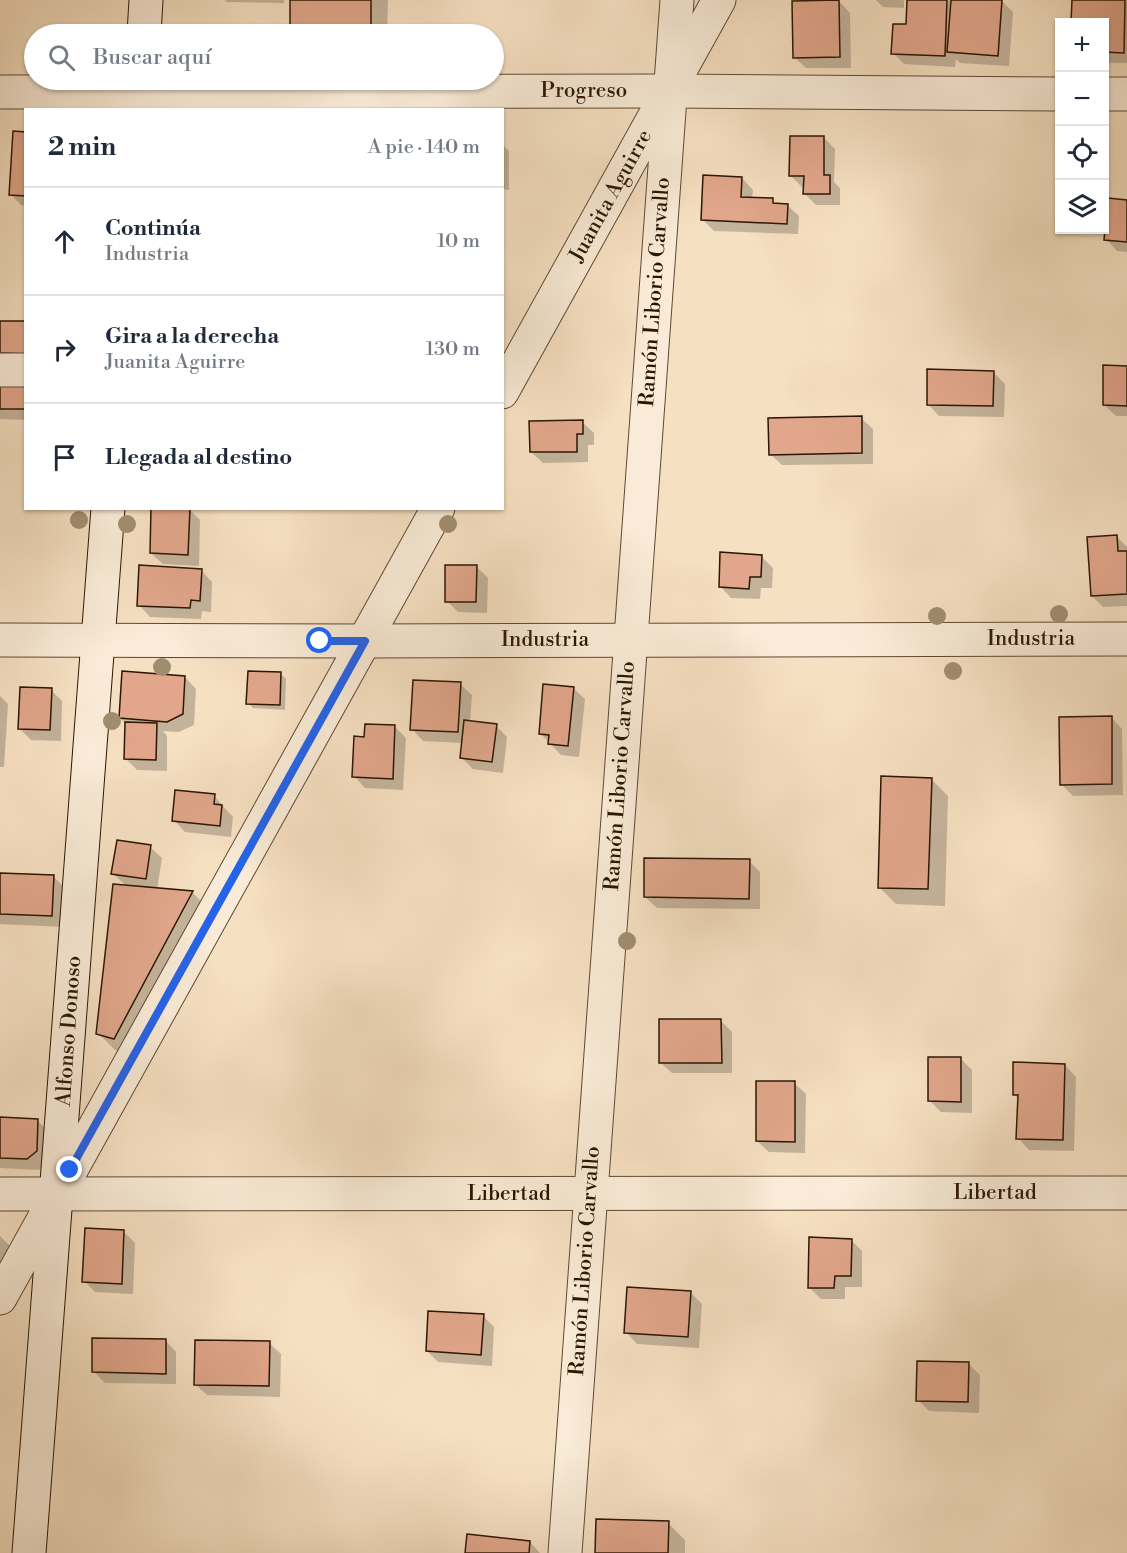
<!DOCTYPE html>
<html lang="es">
<meta charset="utf-8">
<style>
:root{--surface:#fff;--page:#f6f6f7;--text:#1f2937;--muted:#747a83;--line:#e0e1e3}
body{margin:0;font-family:"Libre Bodoni",serif;background:var(--page);color:var(--text)}
.controls{position:absolute;right:18px;top:18px;display:grid;overflow:hidden;border-radius:0px;box-shadow:0 2px 4px #0004}
.controls button{width:54px;height:54px;display:grid;place-items:center;padding:0;border:0;border-bottom:2px solid var(--line);background:var(--surface);color:var(--text);font:30px sans-serif}
.stop{position:absolute;width:18px;height:18px;margin:-14px;border:4px solid #2563eb;border-radius:50%;background:#fff}
.stop.end{background:#2563eb;border-color:#fff;box-shadow:0 2px 6px #0008}
.list{margin:0;padding:0;list-style:none}
h2{display:flex;justify-content:space-between;align-items:center;height:78px;margin:0;padding:0 24px;font-size:26px}
h2 small{font-size:20px;font-weight:400;color:var(--muted)}
.list li{display:grid;grid-template-columns:39px 1fr auto;gap:18px;align-items:center;box-sizing:border-box;height:108px;padding:0 24px;border-top:2px solid var(--line)}
.list b{display:block;font-size:22px;white-space:nowrap}
.list p{margin:0;font-size:20px;white-space:nowrap;color:var(--muted)}
.list em{font-size:20px;font-style:normal;color:var(--muted)}
.icon{flex:none;width:33px;height:33px;fill:none;stroke:currentColor;stroke-width:2;stroke-linecap:round;stroke-linejoin:round}
.map{position:relative;flex:none;width:1127px;height:1553px;overflow:hidden}
.search{position:absolute;background:var(--surface);box-shadow:0 2px 4px #0004;left:24px;top:24px;width:480px;height:66px;display:flex;align-items:center;gap:15px;box-sizing:border-box;padding:0 21px;border-radius:33px;color:var(--muted);font-size:22px}
.panel{position:absolute;background:var(--surface);box-shadow:0 2px 4px #0004;left:24px;top:108px;width:480px;height:402px;border-radius:0px}
.map>svg:first-child{display:block}
</style>
<div class="map">
<svg width="1127" height="1553" viewBox="0 0 1127 1553">
<rect width="100%" height="100%" fill="#f6e0c2"/>
<filter id="stains"><feTurbulence type="fractalNoise" baseFrequency=".00333" numOctaves="4"/><feColorMatrix values="0 0 0 0 .2 0 0 0 0 .09 0 0 0 0 .02 0 0 0 .5 -.17"/></filter>
<radialGradient id="worn" r=".72"><stop offset=".6" stop-color="#630" stop-opacity="0"/><stop offset="1" stop-color="#630" stop-opacity=".3"/></radialGradient>
<g fill="#0003">
<polygon points="225,0 284,0 284,3 227,2"/>
<polygon points="292,0 388,0 387,34 291,34"/>
<polygon points="876,0 904,0 904,8 883,7"/>
<polygon points="909,0 1002,1 1013,12 1009,66 960,63 956,59 955,67 904,64 893,53 907,26"/>
<polygon points="1073,0 1127,0 1127,63 1104,63 1104,22 1073,22"/>
<polygon points="839,1 850,13 851,68 806,68 794,57"/>
<polygon points="26,134 26,206 21,205 10,194"/>
<polygon points="823,137 835,149 834,182 840,188 840,205 816,205 804,193 805,187 802,187 791,176"/>
<polygon points="502,144 509,151 509,190 502,189"/>
<polygon points="742,178 753,190 752,199 772,200 777,205 787,205 799,216 798,234 714,231 703,220"/>
<polygon points="1127,201 1127,252 1117,251 1106,239"/>
<polygon points="1127,367 1127,416 1116,416 1104,405"/>
<polygon points="993,372 1005,384 1004,417 939,416 928,404"/>
<polygon points="0,378 26,379 26,420 0,419"/>
<polygon points="861,418 873,429 873,464 782,465 770,454"/>
<polygon points="582,422 594,433 594,445 588,445 588,462 543,463 531,452"/>
<polygon points="189,509 200,520 199,566 163,564 151,553"/>
<polygon points="1116,536 1127,547 1127,606 1103,607 1092,596"/>
<polygon points="761,556 773,568 772,588 761,588 760,599 731,598 720,586"/>
<polygon points="476,566 488,578 487,613 458,612 447,601"/>
<polygon points="201,570 212,582 211,612 202,611 201,619 150,617 139,605"/>
<polygon points="281,674 286,679 285,710 253,708 248,703"/>
<polygon points="185,677 196,689 194,725 179,732 163,731 167,736 167,771 137,770 125,758 126,724 120,718"/>
<polygon points="460,684 472,695 470,722 496,726 507,737 503,773 473,769 461,757 463,743 423,741 412,729"/>
<polygon points="573,688 585,699 579,757 561,755 540,733"/>
<polygon points="51,690 62,701 61,741 31,740 19,728"/>
<polygon points="0,696 8,704 4,767 0,767"/>
<polygon points="1111,717 1122,729 1123,795 1073,796 1061,784"/>
<polygon points="394,726 406,738 403,790 365,788 354,776 365,738"/>
<polygon points="931,779 948,796 945,906 896,904 879,887"/>
<polygon points="214,796 233,817 231,837 185,832 174,820"/>
<polygon points="150,847 162,858 157,890 193,893 209,909 131,1055 115,1050 98,1033 127,887 113,873"/>
<polygon points="749,861 760,872 760,909 657,908 645,897"/>
<polygon points="0,874 53,876 65,888 63,927 0,924"/>
<polygon points="721,1021 732,1032 732,1073 672,1073 660,1062"/>
<polygon points="961,1059 972,1070 972,1113 941,1112 930,1101"/>
<polygon points="1065,1065 1076,1077 1074,1151 1029,1150 1018,1138 1019,1099 1014,1094"/>
<polygon points="794,1083 806,1094 805,1153 769,1152 757,1141"/>
<polygon points="0,1119 38,1121 49,1132 48,1163 39,1170 0,1168"/>
<polygon points="124,1232 135,1243 133,1294 95,1292 84,1281"/>
<polygon points="0,1236 9,1245 15,1256 0,1281"/>
<polygon points="851,1240 862,1251 862,1287 845,1287 845,1299 821,1299 809,1287"/>
<polygon points="691,1293 702,1304 699,1348 637,1344 626,1332"/>
<polygon points="483,1316 494,1327 492,1366 438,1362 427,1351"/>
<polygon points="165,1340 176,1352 176,1384 105,1383 94,1372"/>
<polygon points="269,1343 281,1354 280,1397 207,1395 195,1384"/>
<polygon points="969,1364 980,1375 979,1413 929,1411 918,1400"/>
<polygon points="668,1523 685,1540 685,1553 596,1553"/>
<polygon points="530,1542 540,1553 466,1553"/>
</g>
<g fill="#e1a68b" stroke="#2b1602" stroke-width="1.5">
<rect x="290" y="0" width="81" height="34"/>
<polygon points="839,0 840,57 793,58 792,1"/>
<polygon points="907,0 947,0 945,56 891,54 893,24 906,24"/>
<polygon points="951,0 1002,0 998,56 947,52"/>
<polygon points="1072,0 1125,0 1124,53 1104,52 1104,22 1071,22"/>
<polygon points="13,131 26,132 26,196 9,195"/>
<polygon points="790,136 824,136 824,175 830,175 830,194 803,194 804,176 789,176"/>
<polygon points="703,175 742,177 741,197 773,198 773,203 788,204 787,224 701,220"/>
<polygon points="1108,198 1127,200 1127,242 1104,240"/>
<polygon points="0,321 26,321 26,354 0,353"/>
<polygon points="1103,365 1127,366 1127,406 1103,405"/>
<polygon points="927,369 994,371 993,406 927,405"/>
<rect x="0" y="377" width="26" height="32"/>
<polygon points="862,416 862,453 769,455 768,418"/>
<polygon points="583,420 583,434 577,434 577,452 530,452 529,421"/>
<polygon points="151,508 190,508 188,555 150,553"/>
<polygon points="1117,535 1118,551 1127,551 1127,594 1091,596 1087,537"/>
<polygon points="720,552 762,555 761,577 750,577 749,589 719,587"/>
<polygon points="139,565 202,569 200,601 191,600 190,608 137,606"/>
<polygon points="445,565 477,565 476,602 445,602"/>
<polygon points="122,671 185,676 183,714 167,722 119,718"/>
<polygon points="248,671 281,672 280,705 246,704"/>
<polygon points="413,680 461,682 458,732 410,730"/>
<polygon points="543,684 574,687 568,746 548,744 549,735 539,734"/>
<polygon points="20,687 52,688 50,730 18,729"/>
<polygon points="1112,716 1112,784 1060,785 1059,717"/>
<polygon points="464,720 497,724 492,762 460,758"/>
<polygon points="125,722 157,723 156,760 124,759"/>
<polygon points="365,724 395,725 393,779 352,777 354,736 364,737"/>
<polygon points="881,776 932,778 928,889 878,888"/>
<polygon points="175,790 215,794 214,804 222,805 220,826 172,821"/>
<polygon points="117,840 151,845 146,879 111,874"/>
<polygon points="644,858 750,859 749,899 644,897"/>
<polygon points="0,873 54,875 52,916 0,914"/>
<polygon points="113,884 193,891 114,1039 96,1034"/>
<polygon points="659,1019 721,1019 722,1063 659,1063"/>
<polygon points="928,1057 961,1057 961,1102 928,1101"/>
<polygon points="1013,1062 1065,1064 1063,1140 1016,1139 1018,1095 1013,1095"/>
<polygon points="756,1081 795,1081 795,1142 756,1141"/>
<polygon points="0,1117 38,1119 37,1151 27,1159 0,1158"/>
<polygon points="85,1228 124,1230 122,1284 82,1282"/>
<polygon points="809,1237 852,1239 851,1276 835,1276 834,1288 808,1288"/>
<polygon points="627,1287 691,1291 688,1337 624,1333"/>
<polygon points="428,1311 484,1314 481,1355 426,1351"/>
<polygon points="92,1338 166,1339 166,1374 92,1372"/>
<polygon points="195,1340 270,1341 269,1386 194,1385"/>
<polygon points="917,1361 969,1362 968,1402 916,1401"/>
<polygon points="596,1519 669,1521 668,1553 595,1553"/>
<polygon points="467,1534 530,1541 529,1553 465,1553"/>
</g>
<g fill="none" stroke-linecap="round" stroke-linejoin="round">
<defs>
<g id="street">
<polyline points="0,92 669,91 1060,94"/>
<polyline points="1104,94 1127,94"/>
<polyline points="0,370 26,370"/>
<polyline points="502,392 719,0"/>
<polyline points="0,640 365,641 1127,639"/>
<polyline points="0,1194 1127,1193"/>
<polyline points="0,1298 438,508"/>
<polyline points="565,1553 677,0"/>
</g>
<g id="secondary">
<polyline points="144,34 146,0"/>
<polyline points="139,110 141,80"/>
<polyline points="29,1553 108,508"/>
</g>
</defs>
<use href="#street" stroke="#5e4832" stroke-width="35"/>
<use href="#secondary" stroke="#2b1602" stroke-width="35"/>
<use href="#street" stroke="#f9ebd7" stroke-width="33"/>
<use href="#secondary" stroke="#f9ebd7" stroke-width="33"/>
</g>
<g fill="#a08d70">
<circle cx="79" cy="520" r="9"/>
<circle cx="127" cy="524" r="9"/>
<circle cx="448" cy="524" r="9"/>
<circle cx="1059" cy="614" r="9"/>
<circle cx="937" cy="616" r="9"/>
<circle cx="162" cy="667" r="9"/>
<circle cx="953" cy="671" r="9"/>
<circle cx="112" cy="721" r="9"/>
<circle cx="627" cy="941" r="9"/>
</g>
<g fill="none" stroke-linecap="round" stroke-linejoin="round">
<polyline stroke="#2563eb" stroke-width="8" points="70,1170 365,641 320,641"/>
</g>
<g text-anchor="middle" dominant-baseline="central" stroke-width="4.5" stroke-linejoin="round" paint-order="stroke">
<g font-size="21" fill="#2b1602" stroke="#f9ebd7">
<text x="584" y="91">Progreso</text>
<text transform="translate(611 196) rotate(-61)">Juanita Aguirre</text>
<text transform="translate(655 292) rotate(-86)">Ramón Liborio Carvallo</text>
<text x="1031" y="639">Industria</text>
<text x="545" y="640">Industria</text>
<text transform="translate(620 776) rotate(-86)">Ramón Liborio Carvallo</text>
<text transform="translate(69 1031) rotate(-86)">Alfonso Donoso</text>
<text x="995" y="1193">Libertad</text>
<text x="509" y="1194">Libertad</text>
<text transform="translate(585 1261) rotate(-86)">Ramón Liborio Carvallo</text>
</g>
</g>
<rect width="100%" height="100%" filter="url(#stains)"/>
<rect width="100%" height="100%" fill="url(#worn)"/>
</svg>
<div class="controls">
<button>+</button>
<button>−</button>
<button><svg class="icon" aria-label="locate" viewBox="0 0 24 24"><circle cx="12" cy="12" r="6"/><path d="M12 2v4M12 18v4M2 12h4M18 12h4"/></svg></button>
<button><svg class="icon" aria-label="layers" viewBox="0 0 24 24"><path d="M12 4l9 5-9 5-9-5zM3 14l9 5 9-5"/></svg></button>
</div>
<div class="stop" style="left:320px;top:641px"></div>
<div class="stop end" style="left:70px;top:1170px"></div>
<div class="search"><svg class="icon" aria-label="search" viewBox="0 0 24 24"><circle cx="10" cy="10" r="6"/><path d="M15 15l6 6"/></svg>Buscar aquí</div>
<section class="panel">
<h2>2 min<small>A pie · 140 m</small></h2>
<ul class="list">
<li><svg class="icon" aria-label="ahead" viewBox="0 0 24 24"><path d="M12 20V5M6 11l6-6 6 6"/></svg><div><b>Continúa</b><p>Industria</p></div><em>10 m</em></li>
<li><svg class="icon" aria-label="right" viewBox="0 0 24 24"><path d="M7 20v-9h11M14 6l5 5-5 5"/></svg><div><b>Gira a la derecha</b><p>Juanita Aguirre</p></div><em>130 m</em></li>
<li><svg class="icon" aria-label="arrive" viewBox="0 0 24 24"><path d="M6 21V4h12l-3 4 3 4H6"/></svg><div><b>Llegada al destino</b></div></li>
</ul>
</section>
</div>
